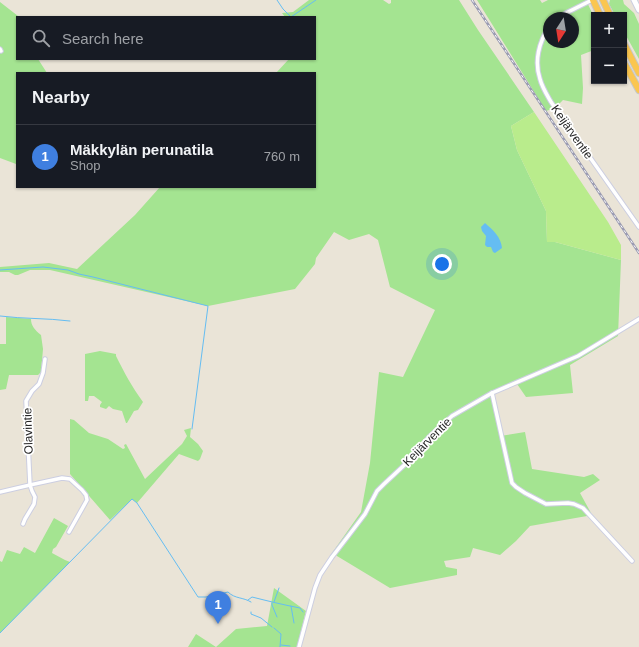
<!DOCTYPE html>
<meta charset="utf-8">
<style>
:root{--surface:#171b24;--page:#242831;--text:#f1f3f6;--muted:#9ea1a6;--line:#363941;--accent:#8c9099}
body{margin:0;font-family:Helvetica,sans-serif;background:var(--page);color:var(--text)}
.controls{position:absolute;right:12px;top:12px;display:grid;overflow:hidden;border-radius:0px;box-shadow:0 1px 3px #0004}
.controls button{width:36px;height:36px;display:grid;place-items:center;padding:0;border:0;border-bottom:1px solid var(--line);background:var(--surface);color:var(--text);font:20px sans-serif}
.compass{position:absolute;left:543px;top:12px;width:36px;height:36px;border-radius:50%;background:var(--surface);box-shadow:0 1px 3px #0004;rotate:192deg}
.you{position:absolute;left:442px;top:264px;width:14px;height:14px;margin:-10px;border:3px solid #fff;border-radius:50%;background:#1a73e8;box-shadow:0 0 0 6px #1a73e833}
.badge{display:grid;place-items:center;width:26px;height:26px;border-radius:50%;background:var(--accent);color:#fff;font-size:13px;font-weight:700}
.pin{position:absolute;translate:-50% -33px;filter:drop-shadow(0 1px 2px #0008)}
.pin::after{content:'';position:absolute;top:21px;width:14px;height:12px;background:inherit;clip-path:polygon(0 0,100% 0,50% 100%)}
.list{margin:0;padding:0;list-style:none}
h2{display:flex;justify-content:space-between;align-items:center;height:52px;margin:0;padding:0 16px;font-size:17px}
h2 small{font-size:13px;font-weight:400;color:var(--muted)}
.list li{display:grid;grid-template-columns:26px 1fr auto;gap:12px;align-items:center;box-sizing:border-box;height:64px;padding:0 16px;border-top:1px solid var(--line)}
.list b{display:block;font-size:15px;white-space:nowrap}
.list p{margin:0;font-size:13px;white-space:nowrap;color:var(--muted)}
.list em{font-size:13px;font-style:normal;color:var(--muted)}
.icon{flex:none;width:22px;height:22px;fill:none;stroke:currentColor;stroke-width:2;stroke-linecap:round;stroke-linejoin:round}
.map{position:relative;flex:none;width:639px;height:647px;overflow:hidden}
.search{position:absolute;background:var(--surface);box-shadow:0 1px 3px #0004;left:16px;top:16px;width:300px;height:44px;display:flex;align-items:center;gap:10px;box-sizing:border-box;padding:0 14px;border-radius:0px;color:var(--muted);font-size:15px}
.panel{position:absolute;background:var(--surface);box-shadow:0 1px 3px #0004;left:16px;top:72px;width:300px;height:116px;border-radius:0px}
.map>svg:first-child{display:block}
</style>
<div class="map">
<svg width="639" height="647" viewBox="0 0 639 647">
<rect width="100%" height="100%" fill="#eae4d7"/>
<g fill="#a4e491" fill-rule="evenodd">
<polygon points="309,0 383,0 389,4 391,3 391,0 459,0 478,30 534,112 511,126 517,150 546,211 547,242 555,242 621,260 618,336 570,365 573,393 526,397 515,381 491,392 500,436 525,432 532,469 584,477 593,474 600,480 580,493 591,513 587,516 530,526 516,541 500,555 473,548 470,557 444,561 446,567 457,569 457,575 390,588 332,553 361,512 370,463 379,372 403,377 435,310 390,287 378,240 369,234 349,240 334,232 316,258 315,264 295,289 208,306 50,270 30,270 18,275 15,275 9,272 0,272 0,267 49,263 77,269 135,215 160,187 315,187 315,73 276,73 289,59 315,59 315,17 285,17 282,13 293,12"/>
<path d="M477,0h63l2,3 6,-3h38l8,17v33l-13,5 2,33 -1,16 -19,-4 -3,3 -2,4 -12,4zM549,18h24v24h-24z"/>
<polygon points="610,0 623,0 624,4 634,13 639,24 639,59 624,32 624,15 615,15 609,4"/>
<polygon points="0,2 18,16 19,17 17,17 17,59 38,59 47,73 17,73 17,162 16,164 0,158"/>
<path d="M6,317l25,2c0,7 4,11 10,16l2,14 -2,23 -3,3h-29l-3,14 -6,1v-46h6z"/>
<path d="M100,351l16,3v2c8,16 16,31 27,46l-5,8 -4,1 -7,12h-1l-4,-12 -9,-2 -4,-3 -3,3 -6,-2v-2l2,-3 -8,-6h-5l-1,5h-3v-47z"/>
<polygon points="70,419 74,420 89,433 108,439 123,449 125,448 124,445 126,444 145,479 182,444 187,436 184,430 191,428 190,437 198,444 203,451 200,459 198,461 179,454 137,503 132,499 110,520 70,474"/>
<polygon points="54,518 68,526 56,547 53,549 52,553 65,560 70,562 0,633 0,561 2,562 7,550 20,554 24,547 35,553"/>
<polygon points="274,588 306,611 297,647 188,647 196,634 216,647 236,629 267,626"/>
</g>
<polygon fill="#b9ec8c" points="534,112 608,222 621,245 621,260 555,242 547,242 546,211 517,150 511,126"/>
<path fill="#65bdf2" d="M485,223c8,7 16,14 17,25l-7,5 -2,-1 -2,-5h-4l-2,-2 1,-9 -4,-5 -1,-4z"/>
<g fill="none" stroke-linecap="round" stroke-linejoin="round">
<g stroke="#65bdf2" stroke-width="1">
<polyline points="277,0 283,9 291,17 316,0"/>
<polyline points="0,270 43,267 68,270 79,274 93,277 208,306 192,429"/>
<path d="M0,316c23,3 47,2 70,5"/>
<path d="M248,600l4,-3c16,4 32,8 48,11l3,4"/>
<polyline points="274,602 279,588"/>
<polyline points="272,603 272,605 277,617"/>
<polyline points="291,606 294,623"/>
<polyline points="251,612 251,614 261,618 272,627"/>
<polyline points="274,628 281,634 280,647"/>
<path d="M0,633l132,-134 5,4 61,94h8l22,-5c7,7 15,5 23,10"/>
<polyline points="281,645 290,646"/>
</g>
<defs>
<g id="minor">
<polyline points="559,18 566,13 592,0"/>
<path d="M549,27c-10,15 -15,34 -9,52 2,8 7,16 11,23l88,125"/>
<polyline points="0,49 1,51"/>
<polyline points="492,393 512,483 516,487 525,493 546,504 568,503 574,504 583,508 632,561"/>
<polyline points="0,492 30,485 62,478 70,479 82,490 86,495 87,500 69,532"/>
<polyline points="23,524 25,519 34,504 35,497 32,491 30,485 26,401 32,391 39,384 43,373 45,359"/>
<polyline points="299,647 315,588 320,575 332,557 349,535 365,514 377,491 384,484 413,457 429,437 452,416 492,393 578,356 639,319"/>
</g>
<polyline id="secondary" points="634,0 639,10"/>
<g id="trunk">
<polyline points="593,0 600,15"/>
<polyline points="603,0 610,15"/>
<polyline points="624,44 639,73"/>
<polyline points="624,63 639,90"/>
</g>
</defs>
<use href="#minor" stroke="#cccee1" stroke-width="5.5"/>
<use href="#secondary" stroke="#cccee1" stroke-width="7"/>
<use href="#trunk" stroke="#c7c7c7" stroke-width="8"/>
<use href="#minor" stroke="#fff" stroke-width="3.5"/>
<use href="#secondary" stroke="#fff" stroke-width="5"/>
<use href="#trunk" stroke="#fac650" stroke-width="6"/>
<defs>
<polyline id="rail" points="472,0 639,253"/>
</defs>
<use href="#rail" stroke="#9a9bb2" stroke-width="2.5"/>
<use href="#rail" stroke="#fff" stroke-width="1" stroke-dasharray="3" stroke-linecap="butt"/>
</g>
<g text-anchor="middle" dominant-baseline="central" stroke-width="3.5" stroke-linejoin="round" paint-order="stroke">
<g font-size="12" fill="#272727" stroke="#fff">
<text transform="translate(572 132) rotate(55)">Keijärventie</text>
<text transform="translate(28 431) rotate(-92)">Olavintie</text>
<text transform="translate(427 442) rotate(-45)">Keijärventie</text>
</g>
</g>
</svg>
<div class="controls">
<button>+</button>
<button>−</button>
</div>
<svg class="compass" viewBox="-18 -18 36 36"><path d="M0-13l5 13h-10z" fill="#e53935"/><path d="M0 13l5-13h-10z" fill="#9ea1a6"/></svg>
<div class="you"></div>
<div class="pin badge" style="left:218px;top:624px;background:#3f7fe0">1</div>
<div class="search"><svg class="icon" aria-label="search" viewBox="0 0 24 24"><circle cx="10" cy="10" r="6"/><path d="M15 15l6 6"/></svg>Search here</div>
<section class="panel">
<h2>Nearby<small></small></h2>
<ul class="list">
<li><span class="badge" style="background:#3f7fe0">1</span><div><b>Mäkkylän perunatila</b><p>Shop</p></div><em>760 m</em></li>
</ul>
</section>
</div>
